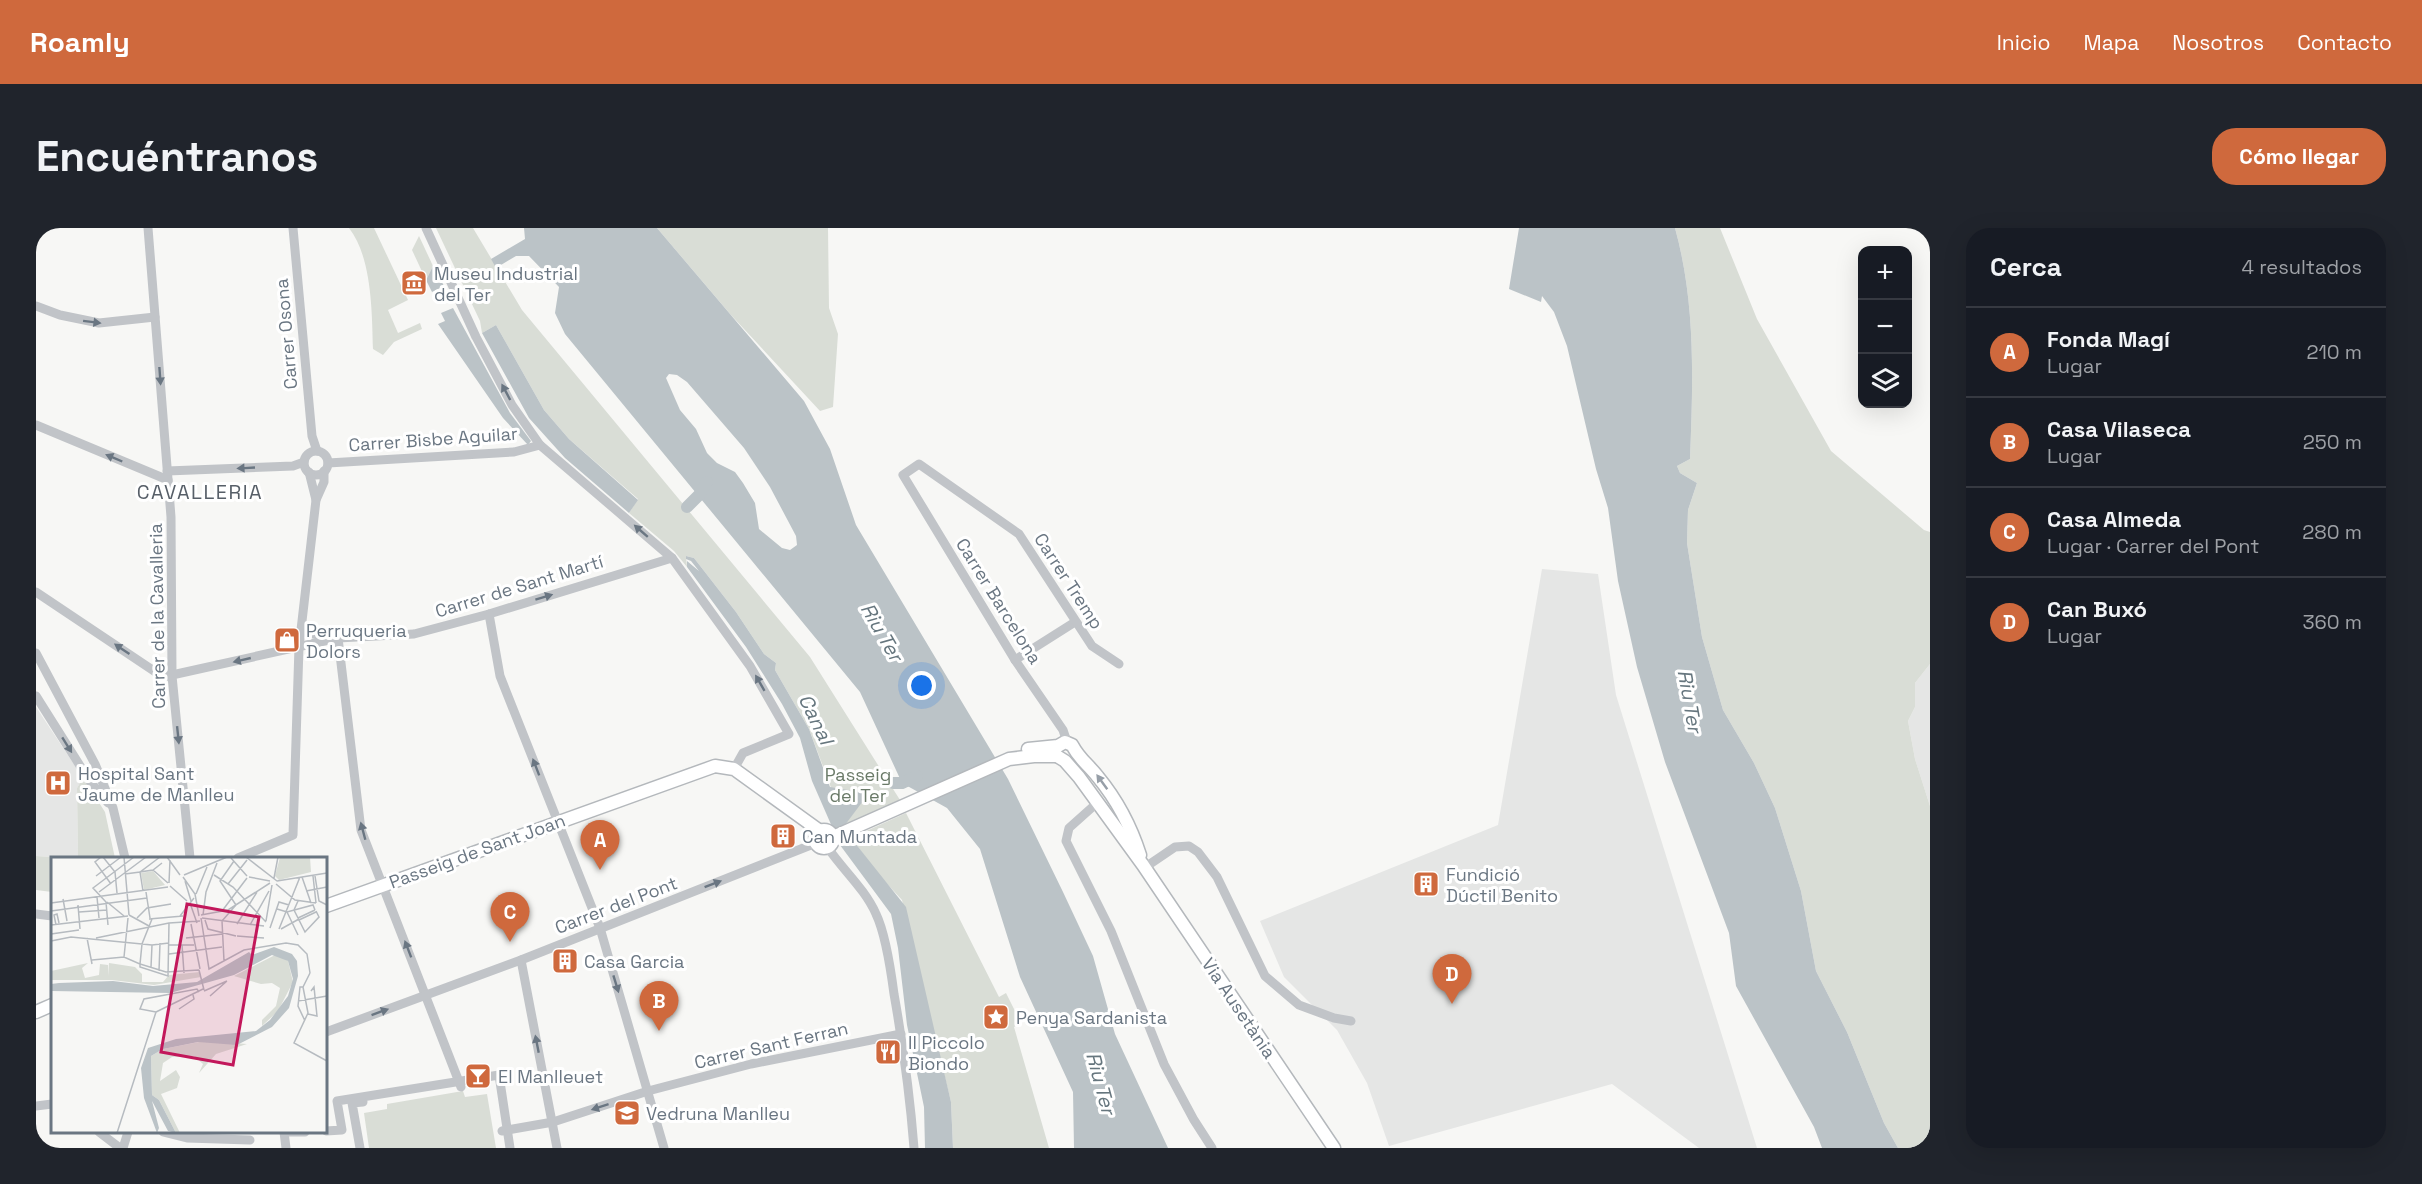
<!DOCTYPE html>
<html lang="es">
<meta charset="utf-8">
<style>
:root{--surface:#171b24;--page:#20242c;--text:#f1f3f6;--muted:#9ea1a6;--line:#363941;--accent:#cf693d}
body{margin:0;font-family:"Space Grotesk",sans-serif;background:var(--page);color:var(--text)}
.controls{position:absolute;right:18px;top:18px;display:grid;overflow:hidden;border-radius:12px;box-shadow:0 6px 24px #0002}
.controls button{width:54px;height:54px;display:grid;place-items:center;padding:0;border:0;border-bottom:2px solid var(--line);background:var(--surface);color:var(--text);font:30px sans-serif}
.you{position:absolute;left:886px;top:458px;width:21px;height:21px;margin:-15px;border:4px solid #fff;border-radius:50%;background:#1a73e8;box-shadow:0 0 0 9px #1a73e833}
.badge{display:grid;place-items:center;width:39px;height:39px;border-radius:50%;background:var(--accent);color:#fff;font-size:20px;font-weight:700}
.pin{position:absolute;translate:-50% -50px;filter:drop-shadow(0 2px 3px #0008)}
.pin::after{content:'';position:absolute;top:32px;width:21px;height:18px;background:inherit;clip-path:polygon(0 0,100% 0,50% 100%)}
.list{margin:0;padding:0;list-style:none}
h2{display:flex;justify-content:space-between;align-items:center;height:78px;margin:0;padding:0 24px;font-size:26px}
h2 small{font-size:20px;font-weight:400;color:var(--muted)}
.list li{display:grid;grid-template-columns:39px 1fr auto;gap:18px;align-items:center;box-sizing:border-box;height:90px;padding:0 24px;border-top:2px solid var(--line)}
.list b{display:block;font-size:22px;white-space:nowrap}
.list p{margin:0;font-size:20px;white-space:nowrap;color:var(--muted)}
.list em{font-size:20px;font-style:normal;color:var(--muted)}
.icon{flex:none;width:33px;height:33px;fill:none;stroke:currentColor;stroke-width:2;stroke-linecap:round;stroke-linejoin:round}
.map{position:relative;flex:none;width:1894px;height:920px;overflow:hidden;border-radius:24px}
header{display:flex;align-items:center;gap:36px;box-sizing:border-box;height:84px;padding:0 30px;background:var(--accent);color:#fff}
header strong{font-size:28px}
nav{display:flex;gap:33px;margin-inline-start:auto;font-size:21px}
.intro{display:flex;align-items:center;justify-content:space-between;box-sizing:border-box;height:144px;padding:0 36px}
h1{margin:0;font-size:42px}
.button{padding:15px 27px;border-radius:24px;background:var(--accent);color:#fff;font-size:21px;font-weight:700}
main{display:flex;gap:36px;padding:0 36px}
aside{flex:1;background:var(--surface);border-radius:24px;box-shadow:0 6px 24px #0002}
.map>svg:first-child{display:block}
</style>
<header>
<strong>Roamly</strong>
<nav><a>Inicio</a><a>Mapa</a><a>Nosotros</a><a>Contacto</a></nav>
</header>
<div class="intro"><h1>Encuéntranos</h1><a class="button">Cómo llegar</a></div>
<main>
<div class="map">
<svg width="1894" height="920" viewBox="0 0 1894 920">
<rect width="100%" height="100%" fill="#f7f7f5"/>
<g fill="#e5e6e5">
<polygon points="1506,341 1562,346 1580,467 1721,920 1663,920 1576,856 1353,918 1331,855 1301,802 1248,749 1224,693 1462,597"/>
<polygon points="1894,436 1894,578 1879,531 1872,493 1879,479 1879,455"/>
<polygon points="0,479 47,550 41,560 42,628 29,630 0,628"/>
</g>
<g fill="#d9ddd6">
<path d="M313,0h25l34,72 -20,10 10,23 22,-10 2,6 -28,13 -11,13 -10,-6c-1,-36 -1,-92 -24,-121z"/>
<polygon points="400,0 437,0 486,82 774,429 864,572 809,597 773,501 739,442 740,435 728,426 700,384 658,330 650,328 651,339 638,323 593,285 602,271 533,211 508,182 460,97 446,105 444,93"/>
<polygon points="621,0 792,0 793,80 802,106 797,179 784,183 695,87"/>
<path d="M1639,0h45l37,91 74,132 93,79 6,2v132l-15,19v24l-7,14 7,38 15,47v342h-32l-14,-25 -37,-91 -31,-61 -15,-80 -26,-83 -21,-45 -31,-53 -21,-73 -15,-94 1,-33 9,-27 -17,-10 -3,-7 13,-7c3,-78 6,-155 -15,-231z"/>
<polygon points="383,8 397,38 390,52 376,22"/>
<polygon points="47,550 69,584 79,630 30,630 42,628 41,560"/>
<polygon points="870,585 963,769 970,765 985,795 978,799 1013,920 917,920 915,874 866,672 843,647 815,610"/>
<polygon points="0,628 29,630 16,630 16,664 0,662"/>
<polygon points="427,863 429,869 451,866 460,920 333,920 328,885 351,881 351,876"/>
</g>
<g fill="#bbc3c7" fill-rule="evenodd">
<path d="M488,0h133l147,173 26,48 26,76 152,254 55,113 30,64 22,78 53,114h-94l-1,-56 -53,-115 -40,-128 -33,-41 -45,-25 -42,-91 -295,-358 -10,-21 4,-26 -30,-31h-13l-20,12 -5,-9 34,-20zM633,146l8,1 10,7 57,66 26,39 26,49 1,9 -7,5 -8,-2 -23,-19 -4,-26 -12,-20 -8,-11 -18,-9 -10,-10 -11,-24 -16,-19 -14,-32z"/>
<path d="M1483,0h156c21,76 18,153 15,231l-13,7 3,7 17,10 -9,27 -1,33 15,94 21,73 31,53 21,45 26,83 15,80 31,61 37,91 14,25h-76l-8,-21 -78,-141 -7,-53 -64,-171 -28,-95 -19,-86 -10,-73 -12,-39 -29,-123 -13,-34 -12,-16 -1,6 -32,-13z"/>
<polygon points="397,38 408,58 396,64 390,52"/>
<polygon points="417,80 474,185 495,213 492,217 467,190 402,96 409,93 405,85"/>
<polygon points="460,97 508,182 533,211 602,272 593,285 529,230 493,190 446,105"/>
<polygon points="650,328 658,330 700,384 728,426 740,435 739,442 773,501 794,559 829,565 830,569 809,597 815,610 870,679 915,874 917,920 889,920 888,879 871,797 862,720 855,686 804,617 776,553 764,510 746,476 710,419 651,339 651,333 663,343 655,333 650,331"/>
</g>
<g fill="none" stroke-linecap="round" stroke-linejoin="round">
<g stroke="#bbc3c7" stroke-width="12">
<polyline points="651,279 663,267 671,254"/>
<polyline points="857,555 866,555 881,548"/>
</g>
<defs>
<g id="secondary">
<path d="M992,521l30,-3 7,-4 7,3c8,15 16,19 26,32 19,23 33,50 42,78"/>
<polyline points="1021,528 1029,533 1043,549 1107,637 1298,920"/>
<circle cx="788" cy="611" r="9"/>
<polyline points="797,609 973,531 998,528 1021,528"/>
<polyline points="290,678 679,538 698,541 784,603"/>
<polyline points="0,784 16,777"/>
</g>
</defs>
<use href="#secondary" stroke="#b4b8bc" stroke-width="15"/>
<g stroke="#c1c4c8" stroke-width="9">
<polyline points="112,0 135,289 136,448 154,630"/>
<polyline points="257,0 276,208 281,223"/>
<polyline points="390,0 440,109 476,177 504,217 636,330 714,438 753,506 707,525 698,541"/>
<polyline points="0,78 24,87 63,95 119,89"/>
<polyline points="0,197 132,252"/>
<circle cx="280" cy="235" r="12"/>
<polyline points="292,235 478,224 504,217"/>
<polyline points="131,243 257,238 268,234"/>
<polyline points="273,244 280,272"/>
<polyline points="0,364 127,449 302,410 378,406 453,386 636,330"/>
<polyline points="453,386 464,448 564,700 628,920"/>
<polyline points="265,404 302,410 325,602 425,859"/>
<polyline points="0,425 59,536 77,580 89,630"/>
<polyline points="979,432 1039,394"/>
<polyline points="0,468 53,552 72,575"/>
<polyline points="1031,514 1027,502 979,432 867,247 883,236 983,306 1056,418 1083,436"/>
<polyline points="1061,575 1033,600 1030,613 1075,703 1128,836 1158,892 1176,920"/>
<path d="M792,620c15,22 37,41 48,66 10,21 15,57 18,80 9,51 16,102 20,154"/>
<polyline points="202,630 257,607 263,419 280,272 288,254 288,243"/>
<polyline points="1108,640 1139,619 1153,618 1162,624 1181,649 1229,748 1263,777 1298,790 1315,793"/>
<polyline points="0,686 16,688"/>
<polyline points="485,732 521,920"/>
<polyline points="290,804 485,732 780,615"/>
<polyline points="0,878 16,876"/>
<polyline points="290,903 306,902 301,873 463,847 474,920"/>
<polyline points="466,903 517,894 612,863 715,836 865,806"/>
<polyline points="63,904 84,920"/>
<polyline points="127,904 151,910 214,912"/>
<polyline points="0,914 7,920"/>
<polyline points="87,920 92,904"/>
<polyline points="250,920 248,904 269,904"/>
<polyline points="324,920 316,875 327,874"/>
</g>
<use href="#secondary" stroke="#fff" stroke-width="12"/>
</g>
<defs><path id="oneway-solid" d="M-6-.8H1V-3.2L6.5 0L1 3.2V.8H-6Z" transform="scale(1.5)"/></defs>
<g fill="#6a7682">
<use href="#oneway-solid" transform="translate(56 94) rotate(7)"/>
<use href="#oneway-solid" transform="translate(124 148) rotate(86)"/>
<use href="#oneway-solid" transform="translate(470 164) rotate(-118)"/>
<use href="#oneway-solid" transform="translate(78 230) rotate(-157)"/>
<use href="#oneway-solid" transform="translate(210 240) rotate(177)"/>
<use href="#oneway-solid" transform="translate(605 303) rotate(-139)"/>
<use href="#oneway-solid" transform="translate(508 369) rotate(-17)"/>
<use href="#oneway-solid" transform="translate(86 421) rotate(-146)"/>
<use href="#oneway-solid" transform="translate(206 432) rotate(167)"/>
<use href="#oneway-solid" transform="translate(724 455) rotate(-120)"/>
<use href="#oneway-solid" transform="translate(142 507) rotate(84)"/>
<use href="#oneway-solid" transform="translate(31 517) rotate(58)"/>
<use href="#oneway-solid" transform="translate(500 539) rotate(-111)"/>
<use href="#oneway-solid" transform="translate(327 603) rotate(-105)"/>
<use href="#oneway-solid" transform="translate(677 656) rotate(-21)"/>
<use href="#oneway-solid" transform="translate(372 721) rotate(-111)"/>
<use href="#oneway-solid" transform="translate(580 756) rotate(73)"/>
<use href="#oneway-solid" transform="translate(344 784) rotate(-20)"/>
<use href="#oneway-solid" transform="translate(501 816) rotate(-101)"/>
<use href="#oneway-solid" transform="translate(564 879) rotate(162)"/>
</g>
<use fill="#979fa8" href="#oneway-solid" transform="translate(1066 554) rotate(-126)"/>
<defs>
<symbol id="museum-square" viewBox="-11 -11 22 22"><rect x="-9" y="-9" width="18" height="18" rx="4" fill="#cf693d" stroke="#fff"/><path d="M0-6L6-3V-2H-6V-3ZM-5-1h2V3h-2ZM-1-1h2V3h-2ZM3-1h2V3H3ZM-6 4H6V6H-6Z" fill="#fff"/></symbol>
<symbol id="shop-square" viewBox="-11 -11 22 22"><rect x="-9" y="-9" width="18" height="18" rx="4" fill="#cf693d" stroke="#fff"/><path d="M-5-2.5h2.3a2.7 3.5 0 0 1 5.4 0H5L5.5 6h-11ZM-1.5-2.5h3a1.5 2.3 0 0 0-3 0Z" fill="#fff"/></symbol>
<symbol id="hospital-square" viewBox="-11 -11 22 22"><rect x="-9" y="-9" width="18" height="18" rx="4" fill="#cf693d" stroke="#fff"/><path d="M-5-5h3v3.5h4V-5h3V5h-3V1.5h-4V5h-3Z" fill="#fff"/></symbol>
<symbol id="building-square" viewBox="-11 -11 22 22"><rect x="-9" y="-9" width="18" height="18" rx="4" fill="#cf693d" stroke="#fff"/><path d="M-4-6H4V6H1V3H-1V6H-4ZM-2.5-4.3h1.7v1.8h-1.7ZM.8-4.3h1.7v1.8H.8ZM-2.5-1h1.7V.8h-1.7ZM.8-1h1.7V.8H.8Z" fill="#fff"/></symbol>
<symbol id="sight-square" viewBox="-11 -11 22 22"><rect x="-9" y="-9" width="18" height="18" rx="4" fill="#cf693d" stroke="#fff"/><path d="M0-6L1.8-2.2L6-1.7L2.9 1.2L3.7 5.4L0 3.3L-3.7 5.4L-2.9 1.2L-6-1.7L-1.8-2.2Z" fill="#fff"/></symbol>
<symbol id="restaurant-square" viewBox="-11 -11 22 22"><rect x="-9" y="-9" width="18" height="18" rx="4" fill="#cf693d" stroke="#fff"/><path d="M-5-6h1v4h1v-4h1v4h1v-4h1v5L-1.5 .5V6h-2V.5L-5-1ZM5-6V6H3V1.5H1.5Q1.5-4 5-6Z" fill="#fff"/></symbol>
<symbol id="bar-square" viewBox="-11 -11 22 22"><rect x="-9" y="-9" width="18" height="18" rx="4" fill="#cf693d" stroke="#fff"/><path d="M-6-5H6L.8 .8V4.5H3.5V6h-7V4.5H-.8V.8Z" fill="#fff"/></symbol>
<symbol id="school-square" viewBox="-11 -11 22 22"><rect x="-9" y="-9" width="18" height="18" rx="4" fill="#cf693d" stroke="#fff"/><path d="M0-5L7-2L0 1L-7-2ZM-4 1L0 2.5L4 1V4Q0 6-4 4Z" fill="#fff"/></symbol>
</defs>
<g fill-rule="evenodd">
<use href="#museum-square" x="363" y="40" width="30" height="30"/>
<use href="#shop-square" x="236" y="397" width="30" height="30"/>
<use href="#hospital-square" x="7" y="540" width="30" height="30"/>
<use href="#building-square" x="732" y="593" width="30" height="30"/>
<use href="#building-square" x="1375" y="641" width="30" height="30"/>
<use href="#building-square" x="514" y="718" width="30" height="30"/>
<use href="#sight-square" x="945" y="774" width="30" height="30"/>
<use href="#restaurant-square" x="837" y="809" width="30" height="30"/>
<use href="#bar-square" x="427" y="833" width="30" height="30"/>
<use href="#school-square" x="576" y="870" width="30" height="30"/>
</g>
<g text-anchor="middle" dominant-baseline="central" stroke-width="6" stroke-linejoin="round" paint-order="stroke">
<g font-size="18" fill="#6a7682" stroke="#fff" text-anchor="start">
<text x="398" y="45">Museu Industrial<tspan x="398" dy="21">del Ter</tspan></text>
<text x="270" y="402">Perruqueria<tspan x="270" dy="21">Dolors</tspan></text>
<text x="42" y="545">Hospital Sant<tspan x="42" dy="21">Jaume de Manlleu</tspan></text>
<text x="766" y="608">Can Muntada</text>
<text x="1410" y="646">Fundició<tspan x="1410" dy="21">Dúctil Benito</tspan></text>
<text x="548" y="733">Casa Garcia</text>
<text x="980" y="789">Penya Sardanista</text>
<text x="872" y="814">Il Piccolo<tspan x="872" dy="21">Biondo</tspan></text>
<text x="462" y="848">El Manlleuet</text>
<text x="610" y="885">Vedruna Manlleu</text>
</g>
<g font-size="18" fill="#6a7682" stroke="#fff">
<text transform="translate(250 106) rotate(-95)">Carrer Osona</text>
<text transform="translate(397 211) rotate(-4)">Carrer Bisbe Aguilar</text>
<text transform="translate(1033 353) rotate(57)">Carrer Tremp</text>
<text transform="translate(483 358) rotate(-17)">Carrer de Sant Martí</text>
<text transform="translate(963 373) rotate(58)">Carrer Barcelona</text>
<text transform="translate(121 388) rotate(-91)">Carrer de la Cavalleria</text>
<text transform="translate(441 623) rotate(-20)">Passeig de Sant Joan</text>
<text transform="translate(580 677) rotate(-21)">Carrer del Pont</text>
<text transform="translate(1203 780) rotate(56)">Via Ausetània</text>
<text transform="translate(735 817) rotate(-13)">Carrer Sant Ferran</text>
</g>
<g font-size="18" fill="#6a7a68" stroke="#fff">
<text x="822" y="546">Passeig<tspan x="822" dy="21">del Ter</tspan></text>
</g>
<g font-size="20" letter-spacing="1.5" fill="#575f68" stroke="#fff">
<text x="164" y="264">CAVALLERIA</text>
</g>
<g font-size="20" font-style="italic" fill="#66767e" stroke="#fff">
<text transform="translate(846 404) rotate(60)">Riu Ter</text>
<text transform="translate(1654 473) rotate(80)">Riu Ter</text>
<text transform="translate(780 491) rotate(64)">Canal</text>
<text transform="translate(1065 855) rotate(75)">Riu Ter</text>
</g>
</g>
<g transform="translate(15 629)">
<rect width="276" height="276" fill="#f7f7f5"/>
<path d="M229,0h30l1,15 -32,8 -4,-4zM102,14l12,14 -21,5 -3,-17zM226,97l11,7 5,21 -15,29 -16,15v-6l14,-14 4,-18 -8,-5 -11,1 -27,-8zM37,106l-6,5 3,10 14,-3 1,-11 8,1v11l1,-13 26,4 7,7v8h21l6,-7 31,-3 1,5 -47,8 -42,-5h-61v-9zM153,184l43,3 -31,10 -17,19 4,-9 -9,-8 -22,1 -9,6 -3,18 16,-11 4,7 -3,11 -16,6 19,39h-4l-17,-33 -7,-5 -1,-39 12,-7z" fill="#d9ddd6"/>
<path d="M223,90l18,7 5,7 1,15 -9,32 -17,19 -35,18 -39,-3 -35,7 -12,7 1,39 7,5 17,33 -8,-2 -16,-30 7,27 -2,5 -13,-35 -3,-30 7,-20 28,-9 80,-8 14,-11 18,-24 5,-17 -5,-18 -16,-6 -38,20 -64,18 -119,-2v-7l8,-1 54,-2 40,5 44,-4 52,-30 3,3z" fill="#bbc3c7"/>
<path fill="none" stroke="#b6bbc0" stroke-width="1.5" d="M50,0l-6,5 16,22M52,0l12,15 2,21M73,0l5,58M116,0l13,18M195,0l31,24M180,1l16,18M102,13l15,13M74,17l15,-2 20,-15M133,18l43,-18M163,18l19,12 33,35M45,19l25,-19M262,19l3,27M264,19l4,25 8,4M132,20l12,17 4,22M198,20l21,4M251,20l9,26M223,21l4,-21M134,24l6,20M226,24l50,-8M118,26l1,-23M177,27l19,-24M225,27l19,16 21,3M119,29l17,15M92,34l-3,-19 13,-2 9,-7M255,34l21,-4M48,35l47,-35M95,35l4,26M145,37l11,-27M46,40l2,21M12,42l4,22M247,44l-4,9 11,22 14,-15 -3,-6M56,45l17,14M0,46l117,-16M139,46l7,20M27,48l2,24M226,52l10,3 26,-7 2,5M0,54l96,-13M171,54l25,-33M28,55l28,-2M236,55l11,23M78,58l20,11M150,58l27,-5 42,-27M152,58l3,-23 11,-29M129,59l14,-18M86,61l10,-10 24,-4M150,61l8,51 35,-19 42,-7 12,2 9,9 3,19M151,61l62,8M247,61l17,-8M98,62l34,-3M101,62l-10,25 -2,20 26,8 33,-2M154,63l3,9 28,7M248,63l17,-8M171,64l14,-16 -16,-24 14,-20M171,64l2,40M215,64l6,-36M140,67l9,45M186,67l20,-32M0,68l77,-9M5,68l-2,-10 3,-1 2,9M57,68l-2,-23 -13,-14 41,-31M199,68l19,-34M219,71l9,-26 10,3M228,72l21,-52M230,72l18,-10M0,77l28,-4M186,79l27,2M36,81l5,26M45,81l73,-15 31,-2M135,81l37,-4M0,84l20,-4 81,8 17,-2M118,88h25M131,88l2,28M118,97l53,-7M73,100l4,-39M41,103l32,-3 16,7v3l28,9 1,-53M100,110l1,-22M148,113l5,20M108,114l1,-28M252,130l5,26 -14,30 33,18M153,134l23,-10M159,139l17,-15M247,144l29,-5M128,152l15,-10 -1,-4M105,155l-16,-3 4,-10 53,-10 2,3M105,155l47,-23M257,157l9,2 -3,-29 -3,4M254,164l-7,-15 2,-19h3l7,-14M66,276l39,-121"/>
<path fill="#c2185b" fill-opacity="0.15" stroke="#c2185b" stroke-width="3" d="M136,47l72,13 -26,148 -72,-13z"/>
<rect width="276" height="276" fill="none" stroke="#6a7682" stroke-width="3"/>
</g>
</svg>
<div class="controls">
<button>+</button>
<button>−</button>
<button><svg class="icon" aria-label="layers" viewBox="0 0 24 24"><path d="M12 4l9 5-9 5-9-5zM3 14l9 5 9-5"/></svg></button>
</div>
<div class="you"></div>
<div class="pin badge" style="left:564px;top:642px">A</div>
<div class="pin badge" style="left:623px;top:803px">B</div>
<div class="pin badge" style="left:474px;top:714px">C</div>
<div class="pin badge" style="left:1416px;top:776px">D</div>
</div>
<aside>
<h2>Cerca<small>4 resultados</small></h2>
<ul class="list">
<li><span class="badge">A</span><div><b>Fonda Magí</b><p>Lugar</p></div><em>210 m</em></li>
<li><span class="badge">B</span><div><b>Casa Vilaseca</b><p>Lugar</p></div><em>250 m</em></li>
<li><span class="badge">C</span><div><b>Casa Almeda</b><p>Lugar · Carrer del Pont</p></div><em>280 m</em></li>
<li><span class="badge">D</span><div><b>Can Buxó</b><p>Lugar</p></div><em>360 m</em></li>
</ul>
</aside>
</main>
